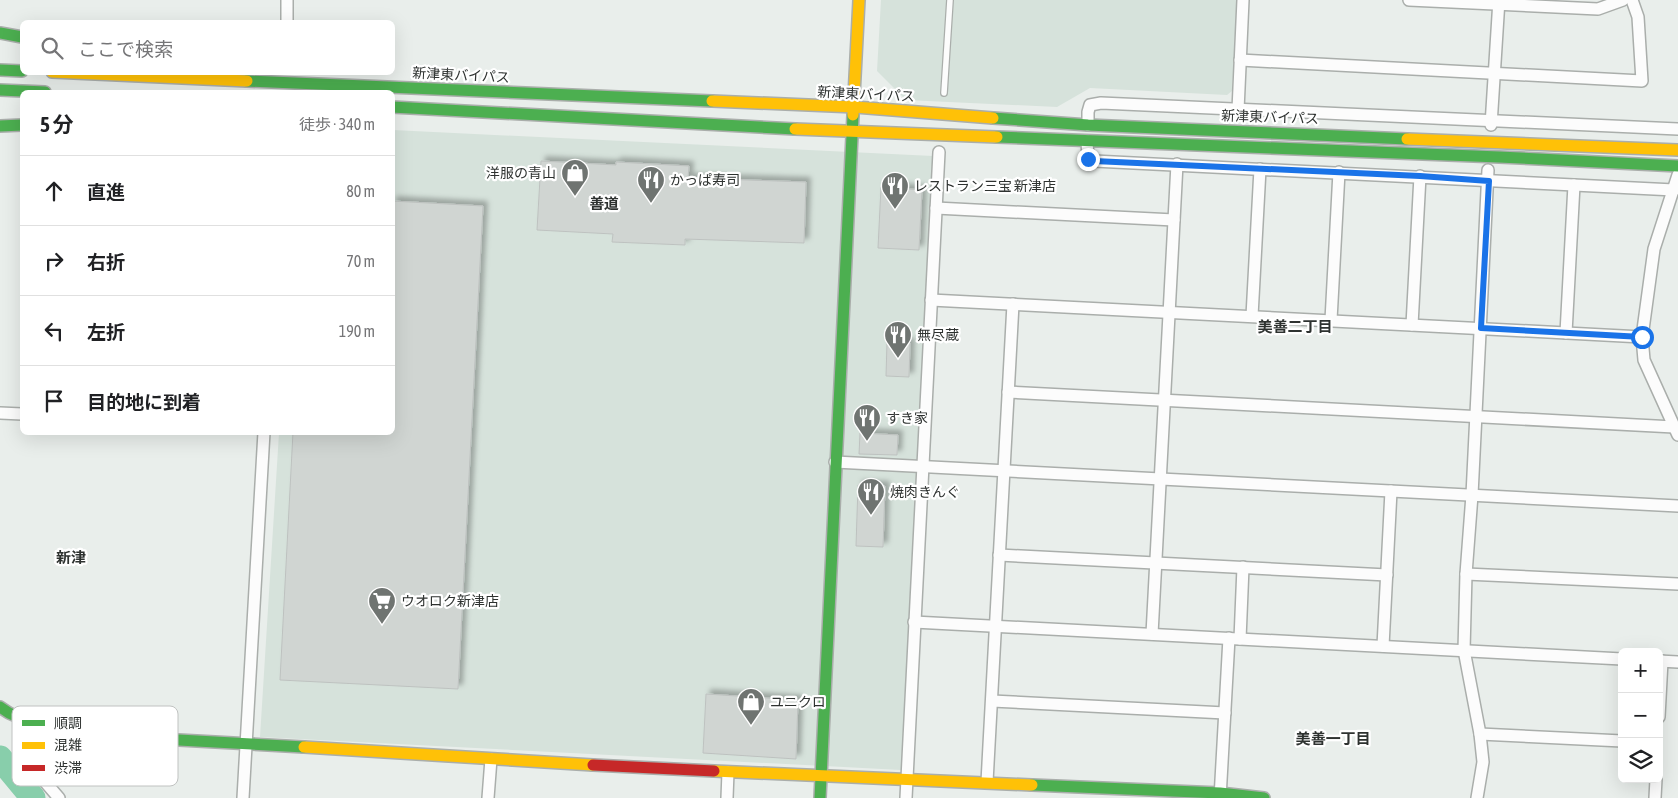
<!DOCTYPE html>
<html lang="ja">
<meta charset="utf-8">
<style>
:root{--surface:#fff;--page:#f6f6f6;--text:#202124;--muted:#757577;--line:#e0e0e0}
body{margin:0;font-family:"Asap Condensed","Noto Sans JP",sans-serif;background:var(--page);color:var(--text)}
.controls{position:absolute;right:15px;bottom:15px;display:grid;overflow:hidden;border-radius:8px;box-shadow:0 5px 20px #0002}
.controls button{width:45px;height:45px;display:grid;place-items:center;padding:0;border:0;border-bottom:1px solid var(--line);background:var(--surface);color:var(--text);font:25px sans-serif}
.stop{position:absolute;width:15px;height:15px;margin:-11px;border:4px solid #1a73e8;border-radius:50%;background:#fff}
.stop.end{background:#1a73e8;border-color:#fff;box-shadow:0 1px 5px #0008}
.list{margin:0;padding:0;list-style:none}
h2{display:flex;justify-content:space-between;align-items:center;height:65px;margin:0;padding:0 20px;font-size:21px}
h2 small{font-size:16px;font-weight:400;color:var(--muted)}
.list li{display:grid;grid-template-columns:32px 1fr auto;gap:15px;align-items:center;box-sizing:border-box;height:70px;padding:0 20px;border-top:1px solid var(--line)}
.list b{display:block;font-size:19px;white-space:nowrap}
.list em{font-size:16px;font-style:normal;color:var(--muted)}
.icon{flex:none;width:28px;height:28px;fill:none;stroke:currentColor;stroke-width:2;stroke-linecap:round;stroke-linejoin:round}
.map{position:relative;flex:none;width:1678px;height:798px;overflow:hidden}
.search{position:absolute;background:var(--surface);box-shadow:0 5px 20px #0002;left:20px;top:20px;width:375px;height:55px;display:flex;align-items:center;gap:12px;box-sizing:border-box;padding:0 18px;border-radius:8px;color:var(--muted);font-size:19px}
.panel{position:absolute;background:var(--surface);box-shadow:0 5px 20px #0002;left:20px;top:90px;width:375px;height:345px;border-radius:8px}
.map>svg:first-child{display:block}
</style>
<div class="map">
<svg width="1678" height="798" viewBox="0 0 1678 798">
<defs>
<filter id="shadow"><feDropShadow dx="4.5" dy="-4.5" stdDeviation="2.5" flood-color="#0004"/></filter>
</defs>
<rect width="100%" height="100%" fill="#e9eeeb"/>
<g fill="#d6e2db">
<polygon points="881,0 1237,0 1232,91 1227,95 1090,88 1057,107 906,100 877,71"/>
<polygon points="393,130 933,156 901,770 260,737 279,433 392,432"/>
</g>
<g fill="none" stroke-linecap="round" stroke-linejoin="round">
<polyline stroke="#88ceab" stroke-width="25" points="0,758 33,798"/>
</g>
<g fill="#d0d5d2" stroke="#bec2c0" filter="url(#shadow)">
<polygon points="541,161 616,165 616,162 689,166 688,178 806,182 804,243 685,239 685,245 612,242 613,234 537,230"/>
<polygon points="881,187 922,190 919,250 878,248"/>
<polygon points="392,201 483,206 458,689 280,680 293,432 392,432"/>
<polygon points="887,342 910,343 909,377 886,376"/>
<polygon points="860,433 898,435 897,455 859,454"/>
<polygon points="858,485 885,486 883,547 856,546"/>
<polygon points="706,694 798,700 796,759 703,753"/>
</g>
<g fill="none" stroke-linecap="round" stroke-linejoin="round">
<defs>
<polyline id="lane" points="944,93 950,0"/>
<g id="street">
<polyline points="1409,0 1598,9 1623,0"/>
<polyline points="287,22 287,0"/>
<polyline points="1240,60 1642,81 1638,17 1632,0"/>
<polyline points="1238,110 1243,0"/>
<polyline points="1088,125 1088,112 1090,105 1101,103 1678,129"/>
<polyline points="1491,125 1499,0"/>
<polyline points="1087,141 1088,159 1094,161 1674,190"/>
<polyline points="1678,175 1654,249 1642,337 1644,360 1678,435"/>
<polyline points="936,208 1174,220"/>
<polyline points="931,300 1642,337"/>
<polyline points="1252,316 1260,169"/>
<polyline points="1331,320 1339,172"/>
<polyline points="1412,325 1420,176"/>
<polyline points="1566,333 1574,185"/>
<polyline points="1008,392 1674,427"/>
<polyline points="0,413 22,414"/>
<polyline points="835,462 1678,506"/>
<polyline points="999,555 1387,575"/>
<polyline points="1466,574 1678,584"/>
<polyline points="914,622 1622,659"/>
<polyline points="1152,634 1177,164"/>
<polyline points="1240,639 1243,567"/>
<polyline points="1383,646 1391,491"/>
<polyline points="1659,661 1678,662"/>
<polyline points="992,701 1225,713"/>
<polyline points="1659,717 1662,661"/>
<polyline points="1480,734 1622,741"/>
<polyline points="28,762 59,798"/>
<polyline points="987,782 1013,304"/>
<polyline points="243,798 264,432"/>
<polyline points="488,798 491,759"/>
<polyline points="727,798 728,772"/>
<polyline points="906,798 939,152"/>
<polyline points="1220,798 1229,638"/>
<polyline points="1477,798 1483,762 1480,734 1464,650 1466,574 1472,495 1488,170"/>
<polyline points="1655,798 1656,779"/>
</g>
<g id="fast">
<polyline points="0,33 22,37"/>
<polyline points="0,70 22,71"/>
<polyline points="247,81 712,101"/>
<polyline points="0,90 45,92"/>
<polyline points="392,107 795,129"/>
<polyline points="993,118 1088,125 1407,139"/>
<polyline points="0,126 22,125"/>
<polyline points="997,137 1499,157 1678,166"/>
<polyline points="0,707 9,713 44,729 88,735 304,747"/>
<polyline points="1032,785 1220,793 1264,798"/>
<polyline points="820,798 853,115"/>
</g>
<g id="slow">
<polyline points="52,72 247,81"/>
<polyline points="712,101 855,107 993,118"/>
<polyline points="853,115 859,0"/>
<polyline points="795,129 997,137"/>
<polyline points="1407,139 1678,150"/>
<polyline points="304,747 593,765"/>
<polyline points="714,771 1032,785"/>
</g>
<polyline id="jam" points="593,765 714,771"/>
</defs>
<use href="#lane" stroke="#aaaeab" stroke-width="8"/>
<use href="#street" stroke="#aaaeab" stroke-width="14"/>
<use href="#fast" stroke="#aaaeab" stroke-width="14"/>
<use href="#slow" stroke="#aaaeab" stroke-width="14"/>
<use href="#jam" stroke="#aaaeab" stroke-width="14"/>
<use href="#lane" stroke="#fcfcfc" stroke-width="5.5"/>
<use href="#street" stroke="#fcfcfc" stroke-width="11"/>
<use href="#fast" stroke="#4caf50" stroke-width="11"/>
<use href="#slow" stroke="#ffc107" stroke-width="11"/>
<use href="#jam" stroke="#c62828" stroke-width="11"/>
</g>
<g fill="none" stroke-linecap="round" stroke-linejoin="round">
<polyline stroke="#1a73e8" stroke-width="6" points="1088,159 1094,161 1420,176 1489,181 1481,328 1642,337"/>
</g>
<defs>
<symbol id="shop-pin" viewBox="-11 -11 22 30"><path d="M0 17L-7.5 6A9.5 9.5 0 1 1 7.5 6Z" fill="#6f7471" stroke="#fff"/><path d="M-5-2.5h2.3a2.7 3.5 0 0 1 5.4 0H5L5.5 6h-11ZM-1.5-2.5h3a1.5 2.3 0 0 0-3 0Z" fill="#fff"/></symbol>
<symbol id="restaurant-pin" viewBox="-11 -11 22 30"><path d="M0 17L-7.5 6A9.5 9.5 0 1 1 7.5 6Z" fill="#6f7471" stroke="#fff"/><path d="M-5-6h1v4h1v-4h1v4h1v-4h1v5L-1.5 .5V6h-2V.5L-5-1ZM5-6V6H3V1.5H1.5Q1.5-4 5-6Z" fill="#fff"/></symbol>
<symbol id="supermarket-pin" viewBox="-11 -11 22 30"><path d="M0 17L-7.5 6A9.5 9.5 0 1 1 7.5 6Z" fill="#6f7471" stroke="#fff"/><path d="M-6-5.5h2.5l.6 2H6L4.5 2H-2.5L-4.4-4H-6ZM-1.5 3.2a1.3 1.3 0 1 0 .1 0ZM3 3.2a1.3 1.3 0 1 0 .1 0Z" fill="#fff"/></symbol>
</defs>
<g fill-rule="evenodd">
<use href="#shop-pin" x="559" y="157" width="32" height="43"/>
<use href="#restaurant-pin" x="635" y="164" width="32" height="43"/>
<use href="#restaurant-pin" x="879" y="170" width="32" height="43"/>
<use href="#restaurant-pin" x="882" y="319" width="32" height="43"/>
<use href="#restaurant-pin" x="851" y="402" width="32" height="43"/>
<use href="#restaurant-pin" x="855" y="476" width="32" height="43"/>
<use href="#supermarket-pin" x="366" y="585" width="32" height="43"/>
<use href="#shop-pin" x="735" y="686" width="32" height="43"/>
</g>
<g text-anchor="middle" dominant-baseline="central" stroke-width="4.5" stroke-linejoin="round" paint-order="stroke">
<g font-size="14" fill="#2e3230" stroke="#fff">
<text transform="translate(461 75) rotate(3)">新津東バイパス</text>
<text transform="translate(866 94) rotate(3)">新津東バイパス</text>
<text transform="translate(1270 117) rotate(2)">新津東バイパス</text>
</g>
<g font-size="14" fill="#2e3230" stroke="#fff" text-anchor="start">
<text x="556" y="173" text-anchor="end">洋服の青山</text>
<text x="670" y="180">かっぱ寿司</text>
<text x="914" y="186">レストラン三宝 新津店</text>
<text x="917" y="335">無尽蔵</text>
<text x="886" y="418">すき家</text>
<text x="890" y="492">焼肉きんぐ</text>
<text x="401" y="601">ウオロク新津店</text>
<text x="770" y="702">ユニクロ</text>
</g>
<g font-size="15" font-weight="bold" fill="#2e3230" stroke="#fff">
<text x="604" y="203">善道</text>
<text x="1295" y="326">美善二丁目</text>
<text x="71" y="557">新津</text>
<text x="1333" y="738">美善一丁目</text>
</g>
</g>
<rect x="12" y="706" width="166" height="80" rx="8" fill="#fff" stroke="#c0c2c1" stroke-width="1"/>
<rect x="22" y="720" width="23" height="6" fill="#4caf50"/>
<rect x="22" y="742" width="23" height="7" fill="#ffc107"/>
<rect x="22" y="765" width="23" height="6" fill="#c62828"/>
<g font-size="14" fill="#2e3230">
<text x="54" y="728">順調</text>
<text x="54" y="750">混雑</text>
<text x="54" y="773">渋滞</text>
</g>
</svg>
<div class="controls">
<button>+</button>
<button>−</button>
<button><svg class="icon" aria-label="layers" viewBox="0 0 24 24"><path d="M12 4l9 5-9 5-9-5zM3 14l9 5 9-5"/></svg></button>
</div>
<div class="stop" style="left:1642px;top:337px"></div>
<div class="stop end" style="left:1088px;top:159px"></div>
<div class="search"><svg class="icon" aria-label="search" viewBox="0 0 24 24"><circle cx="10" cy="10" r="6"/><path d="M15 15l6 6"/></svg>ここで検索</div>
<section class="panel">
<h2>5 分<small>徒歩 · 340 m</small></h2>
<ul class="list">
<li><svg class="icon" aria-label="ahead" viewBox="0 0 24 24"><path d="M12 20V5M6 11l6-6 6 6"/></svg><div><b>直進</b></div><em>80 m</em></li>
<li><svg class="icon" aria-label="right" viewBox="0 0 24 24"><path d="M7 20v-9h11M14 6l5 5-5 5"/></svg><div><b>右折</b></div><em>70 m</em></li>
<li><svg class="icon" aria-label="left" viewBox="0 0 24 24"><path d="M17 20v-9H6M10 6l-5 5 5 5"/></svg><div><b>左折</b></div><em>190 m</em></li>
<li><svg class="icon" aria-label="arrive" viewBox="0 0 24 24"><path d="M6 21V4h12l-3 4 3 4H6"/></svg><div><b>目的地に到着</b></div></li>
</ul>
</section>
</div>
